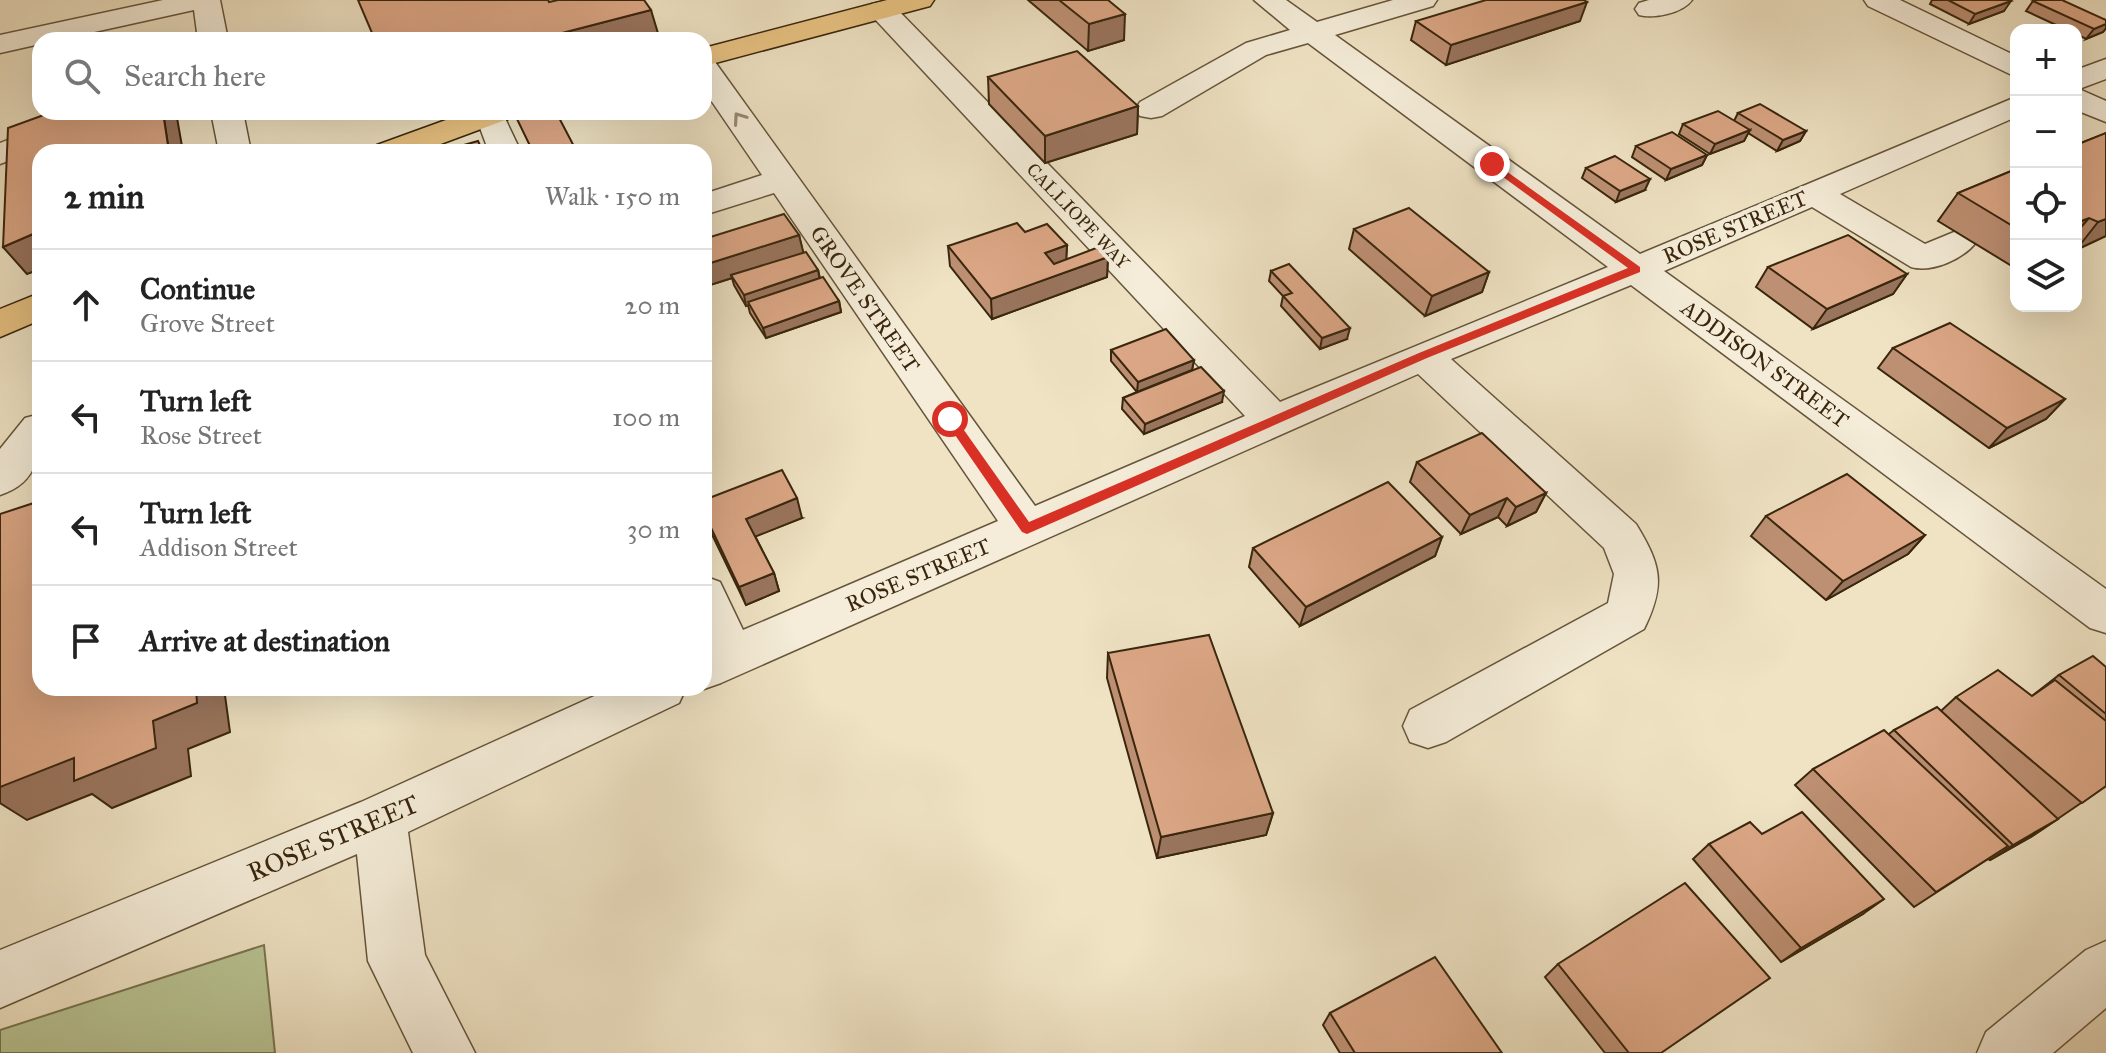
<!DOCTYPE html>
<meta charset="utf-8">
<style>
:root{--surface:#fff;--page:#f2f2f2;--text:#222;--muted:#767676;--line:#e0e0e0}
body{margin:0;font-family:"IM FELL Great Primer",serif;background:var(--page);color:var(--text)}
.controls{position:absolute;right:24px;top:24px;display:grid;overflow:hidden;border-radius:16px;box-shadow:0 8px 32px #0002}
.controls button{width:72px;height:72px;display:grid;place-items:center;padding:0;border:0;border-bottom:2px solid var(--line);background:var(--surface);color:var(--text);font:40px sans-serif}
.stop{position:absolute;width:24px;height:24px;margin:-18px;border:6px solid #d93025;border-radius:50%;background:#fff}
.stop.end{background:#d93025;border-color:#fff;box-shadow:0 2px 8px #0008}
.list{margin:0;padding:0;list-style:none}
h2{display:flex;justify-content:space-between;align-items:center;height:104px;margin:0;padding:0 32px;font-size:34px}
h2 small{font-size:26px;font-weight:400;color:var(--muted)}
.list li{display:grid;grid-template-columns:52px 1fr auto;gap:24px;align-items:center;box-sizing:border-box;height:112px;padding:0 32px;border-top:2px solid var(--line)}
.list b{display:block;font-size:30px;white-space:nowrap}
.list p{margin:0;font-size:26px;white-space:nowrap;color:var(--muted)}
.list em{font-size:26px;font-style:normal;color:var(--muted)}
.icon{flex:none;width:44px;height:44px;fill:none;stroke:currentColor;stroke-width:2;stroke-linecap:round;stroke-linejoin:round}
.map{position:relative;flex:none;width:2106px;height:1053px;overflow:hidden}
.search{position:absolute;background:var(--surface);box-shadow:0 8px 32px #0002;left:32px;top:32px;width:680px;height:88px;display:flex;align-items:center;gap:20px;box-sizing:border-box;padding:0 28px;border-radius:24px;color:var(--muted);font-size:30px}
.panel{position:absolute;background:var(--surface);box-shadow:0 8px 32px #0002;left:32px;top:144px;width:680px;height:552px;border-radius:24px}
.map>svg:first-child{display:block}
</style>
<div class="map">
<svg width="2106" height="1053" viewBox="0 0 2106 1053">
<rect width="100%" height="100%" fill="#efe3c4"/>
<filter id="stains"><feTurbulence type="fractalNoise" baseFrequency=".0025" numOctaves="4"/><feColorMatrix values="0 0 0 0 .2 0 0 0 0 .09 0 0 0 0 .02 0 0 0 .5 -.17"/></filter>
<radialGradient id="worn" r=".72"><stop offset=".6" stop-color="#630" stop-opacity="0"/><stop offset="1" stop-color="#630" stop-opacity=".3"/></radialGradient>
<polygon fill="#b9c494" stroke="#797550" stroke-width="2" points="264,945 275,1053 0,1053 0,1030"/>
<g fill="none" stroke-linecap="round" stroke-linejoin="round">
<defs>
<g id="minor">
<polygon points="163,0 220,0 228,40 198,40 194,10 58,40 40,40 40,44 0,53 0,35"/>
<path d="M1254,0h32l31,22 76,-22h44l-4,6 -98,29 305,219 376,-157v20l-176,77 85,50 34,-14 12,3 6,8c-13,18 -45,32 -66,26l-99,-60 -148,64 442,318v44l-16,-5 -459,-343 -180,74 185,165c25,41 30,60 8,105l-198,113 -18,6 -18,-6 -7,-16 7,-16 198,-107 6,-29 -10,-26 -186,-174 -697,309 -17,6 -2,-1 2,-112 16,6 23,48 255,-109 -224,-328 -70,22v-21l58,-19 -58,-85v-31l11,3 320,444 210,-90 -373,-400 -4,-6 4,-6 10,-2 10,2 388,398 328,-135 -300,-224 -42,12 -104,61 -11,2 -11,-2 -5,-7 5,-7 106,-59 44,-13z"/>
<path d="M1649,0h43c-9,13 -38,19 -53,15l-4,-6 4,-6z"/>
<polygon points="1864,0 1900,0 2016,56 2016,77 1868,6"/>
<polygon points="2106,59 2106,79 2079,89 2106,101 2106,122 2076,110 2076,70"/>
<polygon points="80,112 124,112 119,119 0,164 0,143"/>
<polygon points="211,112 243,112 251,152 219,152"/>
<polygon points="474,112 502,112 521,152 489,152"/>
<path d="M40,414c0,36 1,68 -40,81v-46l25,-31z"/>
<polygon points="612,688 686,688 679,703 408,832 425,955 475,1053 413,1053 368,961 357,854 0,1008 0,950 361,802"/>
<polygon points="2106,941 2106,1008 2053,1053 1977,1053 1986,1032 2086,950"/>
</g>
<g id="major">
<polygon points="887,0 934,0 930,6 704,66 704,48"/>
<polygon points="468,112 513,112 508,119 419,152 373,152 377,145"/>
<polygon points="40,293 40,320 0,337 0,309"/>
</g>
</defs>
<use href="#minor" stroke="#66553b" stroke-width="3"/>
<use href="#major" stroke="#39260d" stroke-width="3"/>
<use href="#minor" fill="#f5edd9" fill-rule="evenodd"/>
<use href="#major" fill="#e8c282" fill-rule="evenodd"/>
</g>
<g fill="#bd9073" stroke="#39260d" stroke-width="2">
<polygon points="1028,0 1108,0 1124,40 1088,51"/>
<polygon points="1932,0 2008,0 2004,11 1969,24 1930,4"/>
<polygon points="2033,1 2106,20 2106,28 2103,32 2086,39 2076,34 2076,30 2067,30 2026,11"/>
<polygon points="1416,21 1580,21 1446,65 1411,40"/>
<polygon points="988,77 1138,106 1137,134 1045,163 989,104"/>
<polygon points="1738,113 1806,131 1800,141 1777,151 1748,133 1744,141 1710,154 1679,134 1683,124 1734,121"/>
<polygon points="2106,133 2106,236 2076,250 2076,145"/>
<polygon points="1636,146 1707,155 1702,165 1666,180 1632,157"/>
<polygon points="1586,168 1645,190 1616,202 1582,178"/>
<polygon points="2016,169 2016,268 2015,268 1938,221 1958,193"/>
<polygon points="1354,229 1489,272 1482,292 1425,316 1349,249"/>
<polygon points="1025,232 1067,245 1066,259 1108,257 1107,277 992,319 950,266 948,246"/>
<polygon points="799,235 803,253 818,270 820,278 839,301 841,312 766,338 750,313 748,305 746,306 734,285 732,278 704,287 704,239"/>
<polygon points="1768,267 1907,274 1893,294 1813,329 1756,287"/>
<polygon points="1271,271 1347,339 1320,349 1281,306 1283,296 1269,281"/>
<polygon points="1893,348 2065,399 2046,419 1989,448 1878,368"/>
<polygon points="1111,350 1194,360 1192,370 1222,402 1144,434 1122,409 1123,398 1137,392 1111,361"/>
<polygon points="1417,462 1546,493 1536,512 1507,526 1498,517 1461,534 1410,482"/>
<polygon points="704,500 802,518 755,536 774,573 779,591 746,605 706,522 704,516"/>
<polygon points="1766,516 1925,535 1908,554 1826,600 1751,536"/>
<polygon points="1442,537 1435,556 1300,626 1249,567 1253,548"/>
<polygon points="1108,653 1273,813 1266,835 1157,858 1107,678"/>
<polygon points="2106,667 2106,786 2034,835 1990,860 1988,859 1914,907 1795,785 1813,769 1889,734 1894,730 1941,711 1956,697 2032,696 2059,675"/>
<polygon points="1762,834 1863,914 1781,962 1693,859 1709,844"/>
<polygon points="1558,964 1661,1053 1605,1053 1545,977"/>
<polygon points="1330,1013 1502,1053 1340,1053 1323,1025"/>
</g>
<g fill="#9a755e" stroke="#39260d" stroke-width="2">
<polygon points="2011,1 2004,11 1969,24 1975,14"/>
<polygon points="1587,2 1580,21 1446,65 1451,45"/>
<polygon points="651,10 660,40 535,40"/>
<polygon points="1125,14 1124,40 1088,51 1089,24"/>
<polygon points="2106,24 2106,28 2103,32 2086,39 2094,29"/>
<polygon points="1138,106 1137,134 1045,163 1045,136"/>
<polygon points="163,112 176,112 183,152 169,152"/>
<polygon points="1750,130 1744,141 1710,154 1715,144"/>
<polygon points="1806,131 1800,141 1777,151 1783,140"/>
<polygon points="1707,155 1702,165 1666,180 1671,169"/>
<polygon points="1650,179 1645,190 1616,202 1620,191"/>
<polygon points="2089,218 2076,233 2076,223"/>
<polygon points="2106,219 2106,236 2076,250 2098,222"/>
<polygon points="40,231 40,269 27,274 3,247"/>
<polygon points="799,235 804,255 731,275 732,278 704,287 704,265"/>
<polygon points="1067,245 1066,265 1045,273 1045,253"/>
<polygon points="1108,257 1107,277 992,319 991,299"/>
<polygon points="818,270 820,281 746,306 744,295"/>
<polygon points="1489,272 1482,292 1425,316 1432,296"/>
<polygon points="1907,274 1893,294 1813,329 1827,309"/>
<polygon points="839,301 841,312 766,338 763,328"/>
<polygon points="1350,328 1347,339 1320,349 1322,338"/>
<polygon points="1194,360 1192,370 1137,392 1138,382"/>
<polygon points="1224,391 1222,402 1144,434 1145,424"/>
<polygon points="2065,399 2046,419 1989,448 2007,428"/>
<polygon points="1546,493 1536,512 1507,526 1516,507"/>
<polygon points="797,498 802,518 752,538 746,519"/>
<polygon points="1507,498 1498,517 1461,534 1470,515"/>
<polygon points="1925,535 1908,554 1826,600 1843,581"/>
<polygon points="1442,537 1435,556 1300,626 1306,607"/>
<polygon points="774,573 779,591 746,605 739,587"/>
<polygon points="196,688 224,688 230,732 188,749 191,776 112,808 92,794 27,820 0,803 0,787"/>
<polygon points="1273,813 1266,835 1157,858 1161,837"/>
<polygon points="2058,819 2034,835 1990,860 2013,845"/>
<polygon points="1884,899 1863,914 1781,962 1801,948"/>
</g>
<g fill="#dca786" stroke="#39260d" stroke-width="2">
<polygon points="358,0 548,0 549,2 558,0 644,0 651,10 535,40 375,40"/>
<polygon points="1059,0 1108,0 1125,14 1089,24"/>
<polygon points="1486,0 1584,0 1587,2 1451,45 1416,21"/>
<polygon points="1948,0 2008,0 2011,1 1975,14"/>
<polygon points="2036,0 2062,0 2106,20 2106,24 2094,29 2033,1"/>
<polygon points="1077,51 1138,106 1045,136 988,77"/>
<polygon points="1760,104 1806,131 1783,140 1738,113"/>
<polygon points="1718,111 1750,130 1715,144 1683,124"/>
<polygon points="52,112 163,112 169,152 40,152 40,231 3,247 8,128"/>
<polygon points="535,112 556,112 577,152 533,152 516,117"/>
<polygon points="1672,132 1707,155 1671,169 1636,146"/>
<polygon points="2106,133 2106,219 2098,222 2089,218 2076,223 2076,145"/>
<polygon points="478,141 483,152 439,152"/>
<polygon points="1615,156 1650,179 1620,191 1586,168"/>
<polygon points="2016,169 2016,228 1958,193"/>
<polygon points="1409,208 1489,272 1432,296 1354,229"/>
<polygon points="784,214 799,235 704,265 704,239"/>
<polygon points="1017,223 1025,232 1047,224 1067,245 1045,253 1054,264 1099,247 1108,257 991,299 948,246"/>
<polygon points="1848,235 1907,274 1827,309 1768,267"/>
<polygon points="806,252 818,270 744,295 731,275"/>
<polygon points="1289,264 1350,328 1322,338 1283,296 1292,293 1271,271"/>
<polygon points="823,277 839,301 763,328 748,302"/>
<polygon points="1950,323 2065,399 2007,428 1893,348"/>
<polygon points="1166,329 1194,360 1138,382 1111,350"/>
<polygon points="1201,367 1224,391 1145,424 1123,398"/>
<polygon points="1482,433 1546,493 1516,507 1507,498 1470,515 1417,462"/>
<polygon points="782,470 797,498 746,519 774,573 739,587 704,513 704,500"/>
<polygon points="1847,474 1925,535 1843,581 1766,516"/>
<polygon points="1388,482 1442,537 1306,607 1253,548"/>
<polygon points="40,501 40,688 196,688 197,703 153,721 156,748 74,781 74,758 0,787 0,514"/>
<polygon points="1209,635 1273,813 1161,837 1108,653"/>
<polygon points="2093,656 2106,667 2106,714 2059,675"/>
<polygon points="1998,670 2032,696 2055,680 2106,721 2106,786 2082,803 1956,697"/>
<polygon points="1937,707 2058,819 2013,845 1894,730"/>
<polygon points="1884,730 2008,846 1936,892 1813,769"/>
<polygon points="1802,812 1884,899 1801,948 1709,844 1750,822 1762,834"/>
<polygon points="1685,883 1770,978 1661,1053 1629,1053 1558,964"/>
<polygon points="1435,957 1502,1053 1355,1053 1330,1013"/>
</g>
<defs><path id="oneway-chevron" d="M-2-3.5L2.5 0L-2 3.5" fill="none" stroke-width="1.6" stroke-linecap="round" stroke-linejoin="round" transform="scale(2)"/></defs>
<use stroke="#978a73" href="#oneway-chevron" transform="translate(739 118) rotate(-125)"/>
<polygon fill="#d93025" points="1492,161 1640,267 1640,272 1427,358 1027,534 1022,532 944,419 950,414 954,416 1029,522 1419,353 1628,268 1488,166"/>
<g text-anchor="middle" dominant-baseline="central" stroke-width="8" stroke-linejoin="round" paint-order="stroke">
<g font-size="18" fill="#39260d" stroke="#f5edd9">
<text transform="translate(1078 216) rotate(46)">CALLIOPE WAY</text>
</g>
<g font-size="22" fill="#39260d" stroke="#f5edd9">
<text transform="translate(1735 227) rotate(-23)">ROSE STREET</text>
<text transform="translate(865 299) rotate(55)">GROVE STREET</text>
<text transform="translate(1765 364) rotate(36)">ADDISON STREET</text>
<text transform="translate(918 575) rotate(-23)">ROSE STREET</text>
</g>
<g font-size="26" fill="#39260d" stroke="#f5edd9">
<text transform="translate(333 838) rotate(-23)">ROSE STREET</text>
</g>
</g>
<rect width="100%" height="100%" filter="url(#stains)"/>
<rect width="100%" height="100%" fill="url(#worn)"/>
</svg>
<div class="controls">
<button>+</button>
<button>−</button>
<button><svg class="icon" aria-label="locate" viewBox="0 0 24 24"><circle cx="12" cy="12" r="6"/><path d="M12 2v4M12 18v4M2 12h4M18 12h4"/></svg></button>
<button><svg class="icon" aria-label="layers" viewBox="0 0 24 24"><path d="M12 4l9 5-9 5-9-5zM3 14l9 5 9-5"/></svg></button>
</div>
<div class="stop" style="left:950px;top:419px"></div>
<div class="stop end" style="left:1492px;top:164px"></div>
<div class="search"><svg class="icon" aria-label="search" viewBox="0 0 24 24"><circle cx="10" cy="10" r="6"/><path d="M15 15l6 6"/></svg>Search here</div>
<section class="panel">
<h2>2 min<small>Walk · 150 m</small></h2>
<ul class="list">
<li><svg class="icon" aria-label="ahead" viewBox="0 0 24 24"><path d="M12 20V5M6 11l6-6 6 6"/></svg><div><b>Continue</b><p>Grove Street</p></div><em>20 m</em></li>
<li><svg class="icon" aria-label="left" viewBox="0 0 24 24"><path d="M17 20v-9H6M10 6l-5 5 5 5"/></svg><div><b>Turn left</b><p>Rose Street</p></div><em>100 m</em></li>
<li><svg class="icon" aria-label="left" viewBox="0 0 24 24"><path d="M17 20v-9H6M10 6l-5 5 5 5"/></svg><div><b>Turn left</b><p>Addison Street</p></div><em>30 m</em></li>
<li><svg class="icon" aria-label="arrive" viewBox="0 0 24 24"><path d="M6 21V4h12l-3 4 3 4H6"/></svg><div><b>Arrive at destination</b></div></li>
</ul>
</section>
</div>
